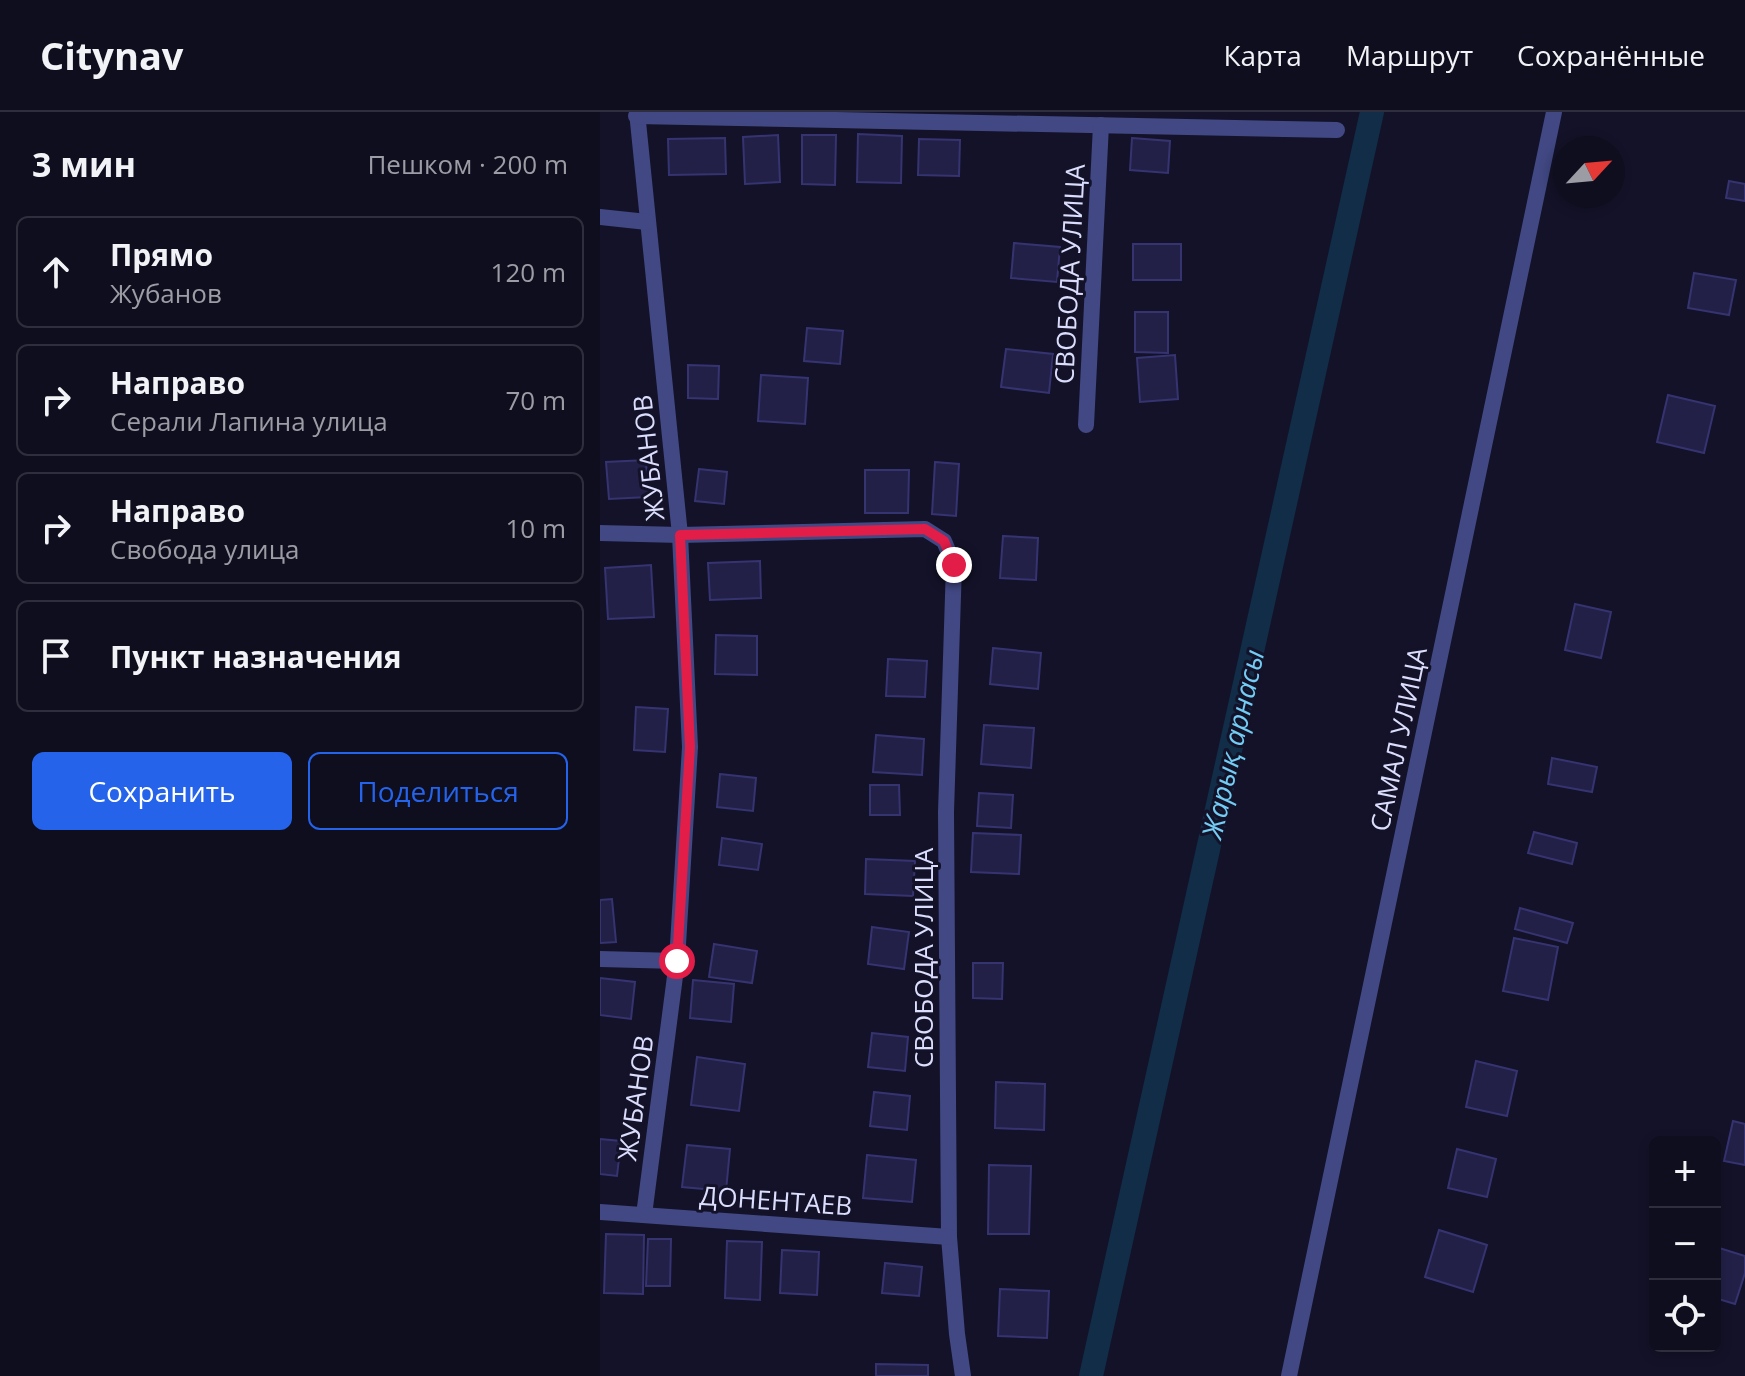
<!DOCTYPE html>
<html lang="ru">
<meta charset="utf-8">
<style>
:root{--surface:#0e0e1e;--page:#1c1c2b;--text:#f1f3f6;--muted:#9b9ca4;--line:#2e2e3c;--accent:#2563eb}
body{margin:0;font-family:"Open Sans",sans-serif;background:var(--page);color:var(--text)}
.controls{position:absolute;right:24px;bottom:24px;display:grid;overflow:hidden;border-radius:12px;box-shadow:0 4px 12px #0003}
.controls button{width:72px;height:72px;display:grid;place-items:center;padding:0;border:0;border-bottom:2px solid var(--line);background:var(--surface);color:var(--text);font:40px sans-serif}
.compass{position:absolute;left:953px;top:24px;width:72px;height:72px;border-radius:50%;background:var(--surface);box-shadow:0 4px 12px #0003;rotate:64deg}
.stop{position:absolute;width:24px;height:24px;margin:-18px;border:6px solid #e11d48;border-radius:50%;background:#fff}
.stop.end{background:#e11d48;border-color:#fff;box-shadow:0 2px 8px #0008}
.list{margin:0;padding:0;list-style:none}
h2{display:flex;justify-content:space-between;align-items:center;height:104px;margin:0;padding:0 32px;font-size:34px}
h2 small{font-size:26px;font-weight:400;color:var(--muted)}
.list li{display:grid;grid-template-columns:52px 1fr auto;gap:24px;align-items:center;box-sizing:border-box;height:112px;margin:0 16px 16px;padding:0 16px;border:2px solid var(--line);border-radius:12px}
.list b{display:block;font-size:30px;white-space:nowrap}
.list p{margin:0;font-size:26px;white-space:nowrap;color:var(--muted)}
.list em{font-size:26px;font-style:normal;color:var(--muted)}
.actions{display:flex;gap:16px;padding:24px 32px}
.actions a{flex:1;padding:18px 0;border:2px solid var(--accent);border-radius:12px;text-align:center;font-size:28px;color:var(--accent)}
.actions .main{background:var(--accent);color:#fff}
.icon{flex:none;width:44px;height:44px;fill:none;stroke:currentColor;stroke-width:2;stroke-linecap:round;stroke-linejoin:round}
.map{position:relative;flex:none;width:1145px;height:1264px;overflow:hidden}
header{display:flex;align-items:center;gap:48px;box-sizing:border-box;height:112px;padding:0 40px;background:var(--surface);border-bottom:2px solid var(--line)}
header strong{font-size:38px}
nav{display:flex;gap:44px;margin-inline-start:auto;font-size:28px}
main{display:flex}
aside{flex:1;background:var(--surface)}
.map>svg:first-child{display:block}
</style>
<header>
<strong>Citynav</strong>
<nav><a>Карта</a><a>Маршрут</a><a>Сохранённые</a></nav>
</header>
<main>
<aside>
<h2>3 мин<small>Пешком · 200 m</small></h2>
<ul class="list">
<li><svg class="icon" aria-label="ahead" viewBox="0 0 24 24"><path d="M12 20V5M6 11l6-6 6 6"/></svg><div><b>Прямо</b><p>Жубанов</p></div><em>120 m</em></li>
<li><svg class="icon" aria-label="right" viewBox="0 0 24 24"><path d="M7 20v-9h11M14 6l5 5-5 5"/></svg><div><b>Направо</b><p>Серали Лапина улица</p></div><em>70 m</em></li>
<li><svg class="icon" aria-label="right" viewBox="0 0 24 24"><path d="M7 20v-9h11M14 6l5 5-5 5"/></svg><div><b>Направо</b><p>Свобода улица</p></div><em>10 m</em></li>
<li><svg class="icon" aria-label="arrive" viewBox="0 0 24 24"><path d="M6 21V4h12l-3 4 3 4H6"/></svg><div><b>Пункт назначения</b></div></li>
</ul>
<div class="actions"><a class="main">Сохранить</a><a>Поделиться</a></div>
</aside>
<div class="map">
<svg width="1145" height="1264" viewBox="0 0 1145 1264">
<rect width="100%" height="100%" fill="#131228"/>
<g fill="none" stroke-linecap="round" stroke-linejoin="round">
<polyline stroke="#112d48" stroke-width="24" points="491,1264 772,0"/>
</g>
<g fill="#222047" stroke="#363371" stroke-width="2">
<polygon points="258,22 302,24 301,71 257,70"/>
<polygon points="178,23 180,70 145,72 143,25"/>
<polygon points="202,23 236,23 235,73 202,72"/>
<polygon points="125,26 126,62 69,63 68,27"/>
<polygon points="532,26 570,29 568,61 530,58"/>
<polygon points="319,27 360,28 359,64 318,63"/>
<polygon points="1129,69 1145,72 1145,89 1126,86"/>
<polygon points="414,131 460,135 457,170 411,166"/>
<rect x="533" y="132" width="48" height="36"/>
<polygon points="1094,161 1136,168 1129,203 1088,196"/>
<polygon points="535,200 568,200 568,241 535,240"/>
<polygon points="207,216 243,219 240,252 204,249"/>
<polygon points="406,237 453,242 449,281 401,275"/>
<polygon points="575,243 578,287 540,290 537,246"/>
<polygon points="88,253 119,254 118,287 88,286"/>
<polygon points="161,263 208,266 205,312 158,309"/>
<polygon points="1068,283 1115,294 1104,341 1057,330"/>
<polygon points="46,348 48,385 9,387 6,350"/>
<polygon points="335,350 359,352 356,404 332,402"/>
<polygon points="99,357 127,360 124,392 95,389"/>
<polygon points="265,358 309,358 308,401 265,401"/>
<polygon points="403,424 438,426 436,468 400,466"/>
<polygon points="160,449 161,486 110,488 108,451"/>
<polygon points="51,453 54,505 8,507 5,456"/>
<polygon points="975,492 1011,500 1001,546 965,538"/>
<polygon points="116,523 157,524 157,563 115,562"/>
<polygon points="393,536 441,541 438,577 390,572"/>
<polygon points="288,547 327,549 325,585 286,584"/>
<polygon points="36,595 68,597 65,640 34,638"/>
<polygon points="384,613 434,616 431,656 381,652"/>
<polygon points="276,623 324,627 322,663 273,660"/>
<polygon points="952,646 997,655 992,680 948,672"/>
<polygon points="120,662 156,666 153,699 117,695"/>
<polygon points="270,673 299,673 300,703 270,703"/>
<polygon points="379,681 413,683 411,716 377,714"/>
<polygon points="934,720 977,731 972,752 928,741"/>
<polygon points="373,721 421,723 419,762 371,760"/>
<polygon points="122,726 162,732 158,758 119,753"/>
<polygon points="266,747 315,749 313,784 265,782"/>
<polygon points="12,787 16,830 0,831 0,788"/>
<polygon points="920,796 973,811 967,831 915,817"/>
<polygon points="272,815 309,820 304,857 268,852"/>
<polygon points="914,826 958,835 948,888 903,879"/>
<polygon points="114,832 157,839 152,871 109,865"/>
<polygon points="373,851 403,851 402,887 373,886"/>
<polygon points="0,866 35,870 31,907 0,903"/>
<polygon points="93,868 134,872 131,910 90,906"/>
<polygon points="272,921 308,925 305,959 268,955"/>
<polygon points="97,945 145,952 139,999 91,993"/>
<polygon points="876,949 917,959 907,1004 866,995"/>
<polygon points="396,970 445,972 444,1018 395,1016"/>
<polygon points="274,980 310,984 307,1018 270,1014"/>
<polygon points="1133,1009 1145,1012 1145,1053 1124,1049"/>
<polygon points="0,1027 21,1029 17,1064 0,1062"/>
<polygon points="87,1033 130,1037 126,1079 82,1075"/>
<polygon points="857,1037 896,1047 887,1085 848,1076"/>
<polygon points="267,1043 316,1048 312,1090 263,1086"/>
<polygon points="389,1053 431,1054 429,1122 388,1122"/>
<polygon points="839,1118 887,1133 873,1180 825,1165"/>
<polygon points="6,1122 44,1123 43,1182 4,1181"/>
<polygon points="48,1127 71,1127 70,1174 46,1174"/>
<polygon points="127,1129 162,1130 160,1188 125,1186"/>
<polygon points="1116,1135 1145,1144 1145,1161 1135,1192 1115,1186"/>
<polygon points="182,1138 219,1140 217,1183 180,1181"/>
<polygon points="285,1151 322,1155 319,1184 282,1181"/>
<polygon points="400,1177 449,1179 447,1226 398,1224"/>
<polygon points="276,1252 328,1253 328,1264 276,1264"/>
</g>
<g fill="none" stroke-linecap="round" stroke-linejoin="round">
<g stroke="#414883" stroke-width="16">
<polyline points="37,0 80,423 90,635 77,849 44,1103"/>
<polyline points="36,4 737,18"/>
<polyline points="0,105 47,110"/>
<polyline points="486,313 501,13"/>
<polyline points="0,421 80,423 325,417 344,429 354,453 346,700 349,1125 357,1222 363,1264"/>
<polyline points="0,847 77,849"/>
<polyline points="0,1100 349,1125"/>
<polyline points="689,1264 954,0"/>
</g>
</g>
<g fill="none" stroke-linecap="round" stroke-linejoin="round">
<polyline stroke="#e11d48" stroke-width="10" points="77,849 90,635 80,423 325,417 344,429 354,453"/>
</g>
<g text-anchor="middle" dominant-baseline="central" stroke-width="6" stroke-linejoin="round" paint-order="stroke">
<g font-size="26" fill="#dbddfc" stroke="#131228">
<text transform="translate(469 162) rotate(-87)">СВОБОДА УЛИЦА</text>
<text transform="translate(48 346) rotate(-96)">ЖУБАНОВ</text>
<text transform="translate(798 627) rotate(-78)">САМАЛ УЛИЦА</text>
<text transform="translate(323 846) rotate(-90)">СВОБОДА УЛИЦА</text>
<text transform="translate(35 986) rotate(-82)">ЖУБАНОВ</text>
<text transform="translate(176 1088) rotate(4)">ДОНЕНТАЕВ</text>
</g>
<g font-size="28" font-style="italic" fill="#72ccf4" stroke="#131228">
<text transform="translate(632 632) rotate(-77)">Жарық арнасы</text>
</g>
</g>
</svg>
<div class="controls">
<button>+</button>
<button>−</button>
<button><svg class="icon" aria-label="locate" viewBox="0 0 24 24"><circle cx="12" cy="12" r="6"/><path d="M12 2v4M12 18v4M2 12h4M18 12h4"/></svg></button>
</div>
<svg class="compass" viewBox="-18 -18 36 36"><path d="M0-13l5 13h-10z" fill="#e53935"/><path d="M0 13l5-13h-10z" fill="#9b9ca4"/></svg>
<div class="stop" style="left:77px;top:849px"></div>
<div class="stop end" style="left:354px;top:453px"></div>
</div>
</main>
